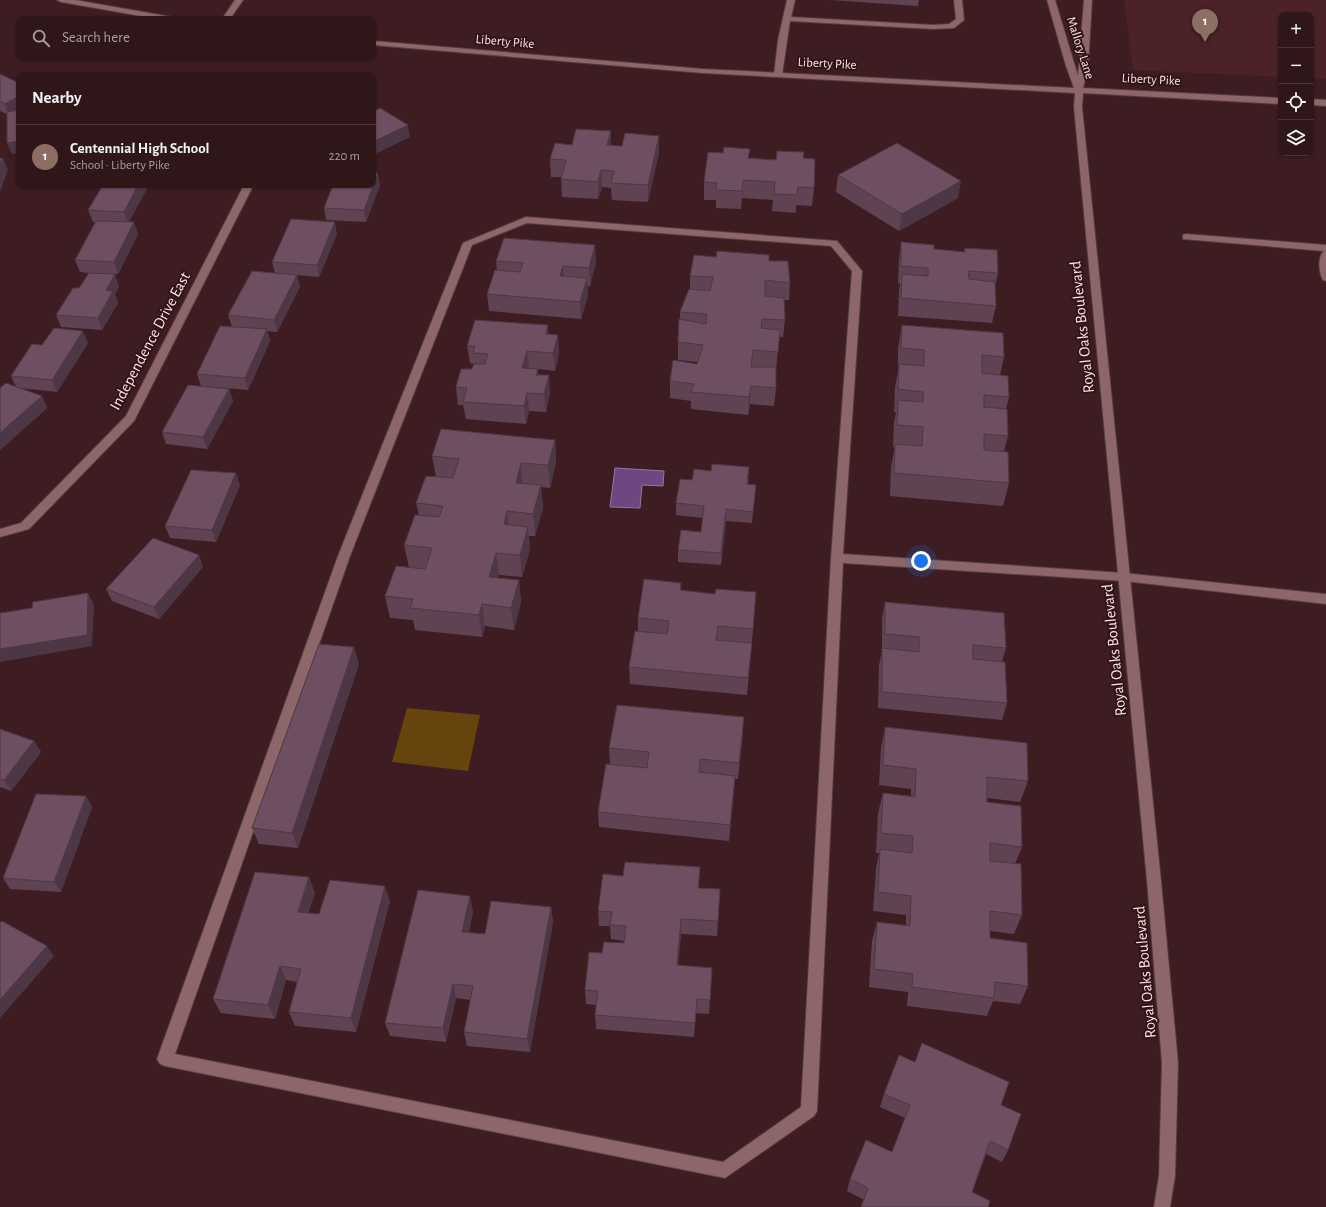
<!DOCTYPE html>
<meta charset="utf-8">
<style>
:root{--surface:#2e1619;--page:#361f22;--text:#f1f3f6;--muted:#a79fa2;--line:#493538;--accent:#11cafb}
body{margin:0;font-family:"Alegreya Sans",sans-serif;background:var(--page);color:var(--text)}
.controls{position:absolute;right:12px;top:12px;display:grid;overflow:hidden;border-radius:8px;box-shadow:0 1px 3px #0004}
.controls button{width:36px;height:36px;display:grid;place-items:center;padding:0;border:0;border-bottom:1px solid var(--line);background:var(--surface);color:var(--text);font:20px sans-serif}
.you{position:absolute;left:921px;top:561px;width:14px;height:14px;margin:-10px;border:3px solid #fff;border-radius:50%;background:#1a73e8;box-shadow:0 0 0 6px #1a73e833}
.badge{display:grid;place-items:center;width:26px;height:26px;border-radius:50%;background:var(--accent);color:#fff;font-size:13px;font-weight:700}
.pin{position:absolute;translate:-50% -33px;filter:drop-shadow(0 1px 2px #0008)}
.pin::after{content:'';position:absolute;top:21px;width:14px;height:12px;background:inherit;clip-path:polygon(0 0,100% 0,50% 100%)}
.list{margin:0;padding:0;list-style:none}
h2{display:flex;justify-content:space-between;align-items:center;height:52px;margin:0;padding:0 16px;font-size:17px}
h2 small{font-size:13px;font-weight:400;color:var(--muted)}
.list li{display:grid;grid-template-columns:26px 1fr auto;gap:12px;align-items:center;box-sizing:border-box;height:64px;padding:0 16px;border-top:1px solid var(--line)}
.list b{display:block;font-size:15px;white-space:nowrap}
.list p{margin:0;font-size:13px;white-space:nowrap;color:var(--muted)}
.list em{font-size:13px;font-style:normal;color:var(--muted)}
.icon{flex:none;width:22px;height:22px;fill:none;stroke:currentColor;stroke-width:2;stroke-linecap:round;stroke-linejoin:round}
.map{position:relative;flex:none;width:1326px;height:1207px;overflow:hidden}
.search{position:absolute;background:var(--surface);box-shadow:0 1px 3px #0004;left:16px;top:16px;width:360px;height:44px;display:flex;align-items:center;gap:10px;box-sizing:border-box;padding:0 14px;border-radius:8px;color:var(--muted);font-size:15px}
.panel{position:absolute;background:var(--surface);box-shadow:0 1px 3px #0004;left:16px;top:72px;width:360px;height:116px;border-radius:8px}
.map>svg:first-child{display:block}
</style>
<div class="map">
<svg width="1326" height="1207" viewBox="0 0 1326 1207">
<rect width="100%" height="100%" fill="#3d1d21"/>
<polygon fill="#4a2228" points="1124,0 1326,0 1326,79 1311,78 1311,15 1281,15 1281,77 1133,70"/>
<polygon fill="#66440d" points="407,708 480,715 468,771 392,762"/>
<polygon fill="#6e4782" stroke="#98769f" points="615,468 664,471 663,486 642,485 640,508 610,507"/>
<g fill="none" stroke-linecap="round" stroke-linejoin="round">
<defs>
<g id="lane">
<polygon points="787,0 795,0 791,17 933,25 949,24 956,19 954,0 962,0 964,20 954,28 933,29 790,21 782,75 778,77 774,75 778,40"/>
<path d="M526,217l311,24 25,30 -19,283 281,19 202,21v10l-202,-23 -281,-18 -26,548 -3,5 -89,62 -560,-112 -5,-2 -3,-5 181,-503 125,-313zM527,223l304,23 21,25 -21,287 -30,549 -78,55 -548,-108 175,-498 122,-311z"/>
<path d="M1186,234l140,11v36l-3,-1c-4,-7 -6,-23 1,-29l-141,-12v-4z"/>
</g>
<g id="street">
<polygon points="235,0 243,0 230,19 222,19"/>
<polygon points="244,185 253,186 134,421 29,529 0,537 0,529 21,523 126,416"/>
</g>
<g id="secondary">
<polygon points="57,0 75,0 172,17 176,19 158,19 61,2"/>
<polygon points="1047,0 1055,0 1078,76 1084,0 1092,0 1088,67 1083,88 1281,98 1281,104 1083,93 1082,107 1161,881 1178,1063 1175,1176 1170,1207 1154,1207 1159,1176 1162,1063 1147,881 1074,107 1075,93 703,73 373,45 373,41 703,69 1074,88 1066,66"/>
<polygon points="1311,99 1326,100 1326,106 1311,105"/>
</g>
</defs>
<use href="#lane" stroke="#563b3f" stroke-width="2"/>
<use href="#street" stroke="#563b3f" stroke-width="2"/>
<use href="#secondary" stroke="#563b3f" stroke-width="2"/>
<use href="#lane" fill="#8c6669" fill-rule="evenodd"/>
<use href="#street" fill="#8c6669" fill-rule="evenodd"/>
<use href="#secondary" fill="#8c6669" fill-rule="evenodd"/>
</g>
<g fill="#5f4353">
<polygon points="830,0 919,0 918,6"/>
<polygon points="0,74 19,83 12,154 7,114 0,111"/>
<polygon points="659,136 659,153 648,202 612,200 611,188 602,187 598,199 562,197 561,179 561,177 551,177 550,159 572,145 622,146"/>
<polygon points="803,158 814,188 812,206 796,205 796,213 772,211 773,200 742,198 741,209 716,208 716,200 704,200 704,182 749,159 776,160"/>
<polygon points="838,175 958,198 899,231 836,192"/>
<polygon points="149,185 128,222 138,234 118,274 95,273 119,286 115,294 118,303 102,330 61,327 56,315 79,288 89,273 80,272 75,260 96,222 93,222 88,210"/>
<polygon points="380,185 366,222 326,220 324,208"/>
<polygon points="337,234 319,277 297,275 300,287 277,332 267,331 270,341 248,390 201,386 197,374 232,327 228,315 275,273 272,262"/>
<polygon points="901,242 934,249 964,252 965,248 998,273 995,287 996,306 992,323 898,316 899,291 900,284 898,283 899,260"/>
<polygon points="716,257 769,261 790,283 789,300 784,300 785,320 783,337 779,337 776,370 776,388 774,406 750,404 748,415 691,409 691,401 670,398 670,381 697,364 698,362 678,360 678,342 680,320 680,312 690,289 690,276"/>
<polygon points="496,261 596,262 590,286 587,286 588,295 581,319 489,311 487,294 497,270"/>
<polygon points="902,325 1004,357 1000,375 1009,397 1006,409 1008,436 1004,451 1009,483 1003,506 890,496 891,467 895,447 893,447 894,422 896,412 894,412 895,387 898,371 898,348"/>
<polygon points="549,334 559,353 555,371 538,369 538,375 550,393 546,412 529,411 526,424 466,419 463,405 458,405 456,387 472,369 474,364 470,363 467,346"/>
<polygon points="88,343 57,392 19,388 42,396 47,408 0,450 0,388 16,387 11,376 42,345"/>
<polygon points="229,389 233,401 207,449 166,444 162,432"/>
<polygon points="555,440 556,462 550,488 541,487 543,508 535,536 529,536 530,549 522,577 499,575 498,578 519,580 521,602 514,630 485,626 482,637 415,630 413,620 390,618 385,596 409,567 404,545 419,515 416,503 436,477 432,456"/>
<polygon points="749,479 748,484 756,485 752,523 726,521 721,565 678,562 678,550 701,532 703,518 676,515 676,503 692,480"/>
<polygon points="240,485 216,542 170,538 165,526"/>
<polygon points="203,567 159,619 112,601 106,589"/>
<polygon points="681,583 681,590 755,609 747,695 630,684 629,667 638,631 638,618"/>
<polygon points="885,602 1006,648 1002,662 1007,703 1002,720 878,708 879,665 882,651 882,619"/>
<polygon points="359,664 298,848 259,844 252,828"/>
<polygon points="885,727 1028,781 1020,802 987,798 987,802 1022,847 1015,864 1022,915 1014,934 990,931 990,938 1028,986 1020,1004 993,1001 987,1016 907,1006 908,992 869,987 872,941 877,922 906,925 906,915 873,911 876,869 879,853 876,853 878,813 883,793 911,796 911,789 879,785 881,748"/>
<polygon points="0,729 34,741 41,752 11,791 0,787"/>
<polygon points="743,733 738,779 735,779 729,841 599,827 598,812 610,764 609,748"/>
<polygon points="86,796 92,807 61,892 10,889 3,878"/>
<polygon points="700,867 699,888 720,889 717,936 681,934 678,965 712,968 709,1014 696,1013 694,1037 596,1029 595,1015 596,1005 586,1004 585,990 602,953 624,943 625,941 611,939 610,926 599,926 598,911 623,876"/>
<polygon points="315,893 308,913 319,914 390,901 356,1032 295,1026 289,1012 297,982 286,980 275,1019 221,1013 213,999"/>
<polygon points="551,907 553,922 530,1052 467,1046 464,1032 471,1000 456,998 446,1042 390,1036 385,1023 473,911 469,932 485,934"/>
<polygon points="884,1094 1001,1105 1008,1150 1002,1162 986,1154 972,1192 864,1200 847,1191 850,1179 892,1152 905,1118 880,1107"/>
</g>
<g fill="#4d3744">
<polygon points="19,96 19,110 9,116 5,104"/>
<polygon points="408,125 410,137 373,155 373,142"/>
<polygon points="611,131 611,149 607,145"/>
<polygon points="659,136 659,153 648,202 648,185"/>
<polygon points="19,141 19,153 12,154 7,143"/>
<polygon points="3,158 8,170 0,192 0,166"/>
<polygon points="601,170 602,187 598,199 598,182"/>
<polygon points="378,173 380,185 366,222 364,210"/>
<polygon points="743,180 742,198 741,209 742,191"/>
<polygon points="961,181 958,198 899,231 902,214"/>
<polygon points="138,185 149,185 128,224 124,212"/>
<polygon points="134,222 138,234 118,274 114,262"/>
<polygon points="335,222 337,234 319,277 317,265"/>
<polygon points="595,245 596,262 590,286 589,268"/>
<polygon points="563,266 564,284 560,276"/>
<polygon points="115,274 119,286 115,294 118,303 102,330 98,318 106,290"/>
<polygon points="297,275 300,287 277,332 274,320"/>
<polygon points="587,278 588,295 581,319 580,302"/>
<polygon points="548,325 549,342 546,334"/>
<polygon points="267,329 270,341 248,390 245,378"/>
<polygon points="83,331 88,343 57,392 52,380"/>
<polygon points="558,335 559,353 555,371 553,353"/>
<polygon points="527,351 529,369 522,368"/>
<polygon points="549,375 550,393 546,412 544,394"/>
<polygon points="751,386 750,404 748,415 749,397"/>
<polygon points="229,389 233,401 207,449 203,437"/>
<polygon points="527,393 529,411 526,424 524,406"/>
<polygon points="42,396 47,408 0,450 0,433"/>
<polygon points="555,440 556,462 550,488 548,465"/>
<polygon points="521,463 523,485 516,483"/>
<polygon points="236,473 240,485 216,542 212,530"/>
<polygon points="541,485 543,508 535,536 533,514"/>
<polygon points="726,509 726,521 721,565 721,553"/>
<polygon points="507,511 510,534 504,524"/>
<polygon points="528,527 530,549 522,577 520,555"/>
<polygon points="496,553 499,575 492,599 489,577"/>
<polygon points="199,555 203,567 159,619 154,607"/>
<polygon points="519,580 521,602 514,630 511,608"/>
<polygon points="88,593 94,605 92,646 0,662 0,649"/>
<polygon points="482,604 485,626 482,637 479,615"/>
<polygon points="354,647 359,664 298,848 292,833"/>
<polygon points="34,741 41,752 11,791 4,780"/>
<polygon points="735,776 734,792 729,841 730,825"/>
<polygon points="86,796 92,807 61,892 54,882"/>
<polygon points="309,877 315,893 304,927 298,912"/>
<polygon points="385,886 390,901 356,1032 351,1018"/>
<polygon points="470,896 473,911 466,947 462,932"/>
<polygon points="551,907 553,922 530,1052 527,1039"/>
<polygon points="681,919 681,934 677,980 677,965"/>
<polygon points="47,946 54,956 0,1018 0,1000"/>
<polygon points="280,966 286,980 275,1019 268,1005"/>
<polygon points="453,984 456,998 446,1042 443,1028"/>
</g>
<g fill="#6e4e61" stroke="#4d3744">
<polygon points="0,74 19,83 19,96 5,104 0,101"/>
<polygon points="380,108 408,125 373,142 373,112"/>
<polygon points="19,110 19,141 7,143 7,112"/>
<polygon points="576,129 611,131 607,145 622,146 625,133 659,136 648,185 611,183 614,171 601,170 598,182 561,179 566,160 550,159 555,143 572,145"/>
<polygon points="897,143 961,181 902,214 838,175"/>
<polygon points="724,147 750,149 748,158 776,160 777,151 804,152 803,158 815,159 814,188 798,187 797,195 774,194 775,182 743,180 742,191 716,190 717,183 704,182 708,152 723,153"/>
<polygon points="0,158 3,158 0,166"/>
<polygon points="373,173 378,173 364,210 324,208 333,185 373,185"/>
<polygon points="103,185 138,185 124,212 88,210"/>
<polygon points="291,219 335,222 317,265 272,262"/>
<polygon points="96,221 134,222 114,262 75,260"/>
<polygon points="504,238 595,245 589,268 563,266 560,276 587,278 580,302 487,294 495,270 520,272 523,263 496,261"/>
<polygon points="901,242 934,245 934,249 965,252 965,248 997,250 998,273 968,271 969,279 995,282 996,306 901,298 902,274 928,276 928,268 901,266"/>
<polygon points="717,251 769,255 769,261 788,261 790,283 765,280 765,296 784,298 785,320 762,319 761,328 780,330 778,352 753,350 751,367 776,367 776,388 751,386 749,397 691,392 694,384 670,381 673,360 697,364 703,345 678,342 679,319 706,324 707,314 680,312 689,289 710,291 713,277 690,276 694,255 716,257"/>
<polygon points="252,271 297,275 274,320 228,315"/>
<polygon points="89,273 115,274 106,290 113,291 98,318 56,315 73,288 79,288"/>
<polygon points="475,320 548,325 546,334 558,335 553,353 527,351 522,368 538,369 536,375 549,375 544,394 527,393 524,406 463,402 467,388 456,387 461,369 472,369 474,364 485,364 488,354 473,353 475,346 467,346"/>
<polygon points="902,325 1003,333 1004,357 982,355 982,373 1008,376 1009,397 984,395 984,407 1007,409 1008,436 984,434 984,450 1008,452 1009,483 894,473 895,444 922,446 923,427 897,425 898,400 923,402 923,392 898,389 899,364 924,366 924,350 901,348"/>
<polygon points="220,326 267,329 245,378 197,374"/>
<polygon points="54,328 83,331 52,380 11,376 32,344 42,345"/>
<polygon points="6,383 42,396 0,433 0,388"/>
<polygon points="188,385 229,389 203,437 162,432"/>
<polygon points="441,429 555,440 548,465 521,463 516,483 541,485 533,514 507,511 504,524 528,527 520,555 496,553 489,577 519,580 511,608 482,604 479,615 410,608 413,599 385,596 396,566 425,569 432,548 404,545 415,515 439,517 443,506 416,503 426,476 453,478 459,459 432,456"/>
<polygon points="712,464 749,467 747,484 756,485 753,512 726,509 721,553 678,550 681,530 701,532 704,506 676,503 680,479 692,480 694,469 711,471"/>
<polygon points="191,470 236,473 212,530 165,526"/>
<polygon points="153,538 199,555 154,607 106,589"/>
<polygon points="644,579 681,583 680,590 715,594 716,589 756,592 753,629 718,626 716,640 752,643 748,678 629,667 635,631 667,634 669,621 638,618"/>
<polygon points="88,593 87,635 0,649 0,613 32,608 33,602"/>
<polygon points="885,602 1004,613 1006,648 973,645 973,659 1005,662 1007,703 882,692 882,648 919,652 919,637 885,634"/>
<polygon points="319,644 354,647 292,833 252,828"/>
<polygon points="617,705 744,717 739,763 700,759 699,772 735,776 730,825 598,812 606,764 647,768 649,752 609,748"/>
<polygon points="885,727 1027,743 1028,781 987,777 987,802 1021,806 1022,847 990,843 990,861 1021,864 1022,915 990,911 990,938 1027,943 1028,986 995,982 994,998 912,987 913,974 874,969 877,922 910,926 911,896 878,892 880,849 912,853 913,836 881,833 883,793 915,797 916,769 883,765"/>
<polygon points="0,729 34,741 4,780 0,779"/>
<polygon points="36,794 86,796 54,882 3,878"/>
<polygon points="625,862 700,867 698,888 720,889 718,921 681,919 677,965 712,968 710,1000 697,999 695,1023 595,1015 598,991 585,990 589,952 602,953 604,942 624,943 626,926 610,925 612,912 598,911 603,874 623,876"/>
<polygon points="255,872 309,877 298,912 319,914 330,880 385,886 351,1018 289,1012 301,969 280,966 268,1005 213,999"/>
<polygon points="418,890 470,896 462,932 485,934 491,901 551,907 527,1039 464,1032 473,986 453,984 443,1028 385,1023"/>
<polygon points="2,921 47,946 0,1000 0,923"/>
<polygon points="922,1043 1009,1082 1001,1105 1021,1114 1008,1150 990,1141 972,1192 990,1201 988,1207 861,1207 868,1188 850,1179 866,1140 892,1152 910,1105 884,1094 899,1055 915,1062"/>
</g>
<g text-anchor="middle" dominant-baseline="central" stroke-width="4" stroke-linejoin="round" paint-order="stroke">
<g font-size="13" fill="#f9e3e4" stroke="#321418">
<text transform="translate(505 42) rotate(5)">Liberty Pike</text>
<text transform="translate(1080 48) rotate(72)">Mallory Lane</text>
<text transform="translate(827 64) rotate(3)">Liberty Pike</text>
<text transform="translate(1151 80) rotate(3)">Liberty Pike</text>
</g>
<g font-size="16" fill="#f9e3e4" stroke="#321418">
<text transform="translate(1082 327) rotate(-96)">Royal Oaks Boulevard</text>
<text transform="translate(150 341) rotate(-62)">Independence Drive East</text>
<text transform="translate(1114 650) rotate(-96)">Royal Oaks Boulevard</text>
<text transform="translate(1145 972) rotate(-95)">Royal Oaks Boulevard</text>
</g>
</g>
</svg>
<div class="controls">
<button>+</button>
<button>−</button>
<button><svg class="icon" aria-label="locate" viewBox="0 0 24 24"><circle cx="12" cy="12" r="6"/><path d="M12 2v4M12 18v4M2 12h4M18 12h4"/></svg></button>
<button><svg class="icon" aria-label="layers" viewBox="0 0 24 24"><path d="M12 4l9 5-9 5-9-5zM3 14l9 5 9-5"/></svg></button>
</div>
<div class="you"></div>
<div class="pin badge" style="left:1205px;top:42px;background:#8d6e63">1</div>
<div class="search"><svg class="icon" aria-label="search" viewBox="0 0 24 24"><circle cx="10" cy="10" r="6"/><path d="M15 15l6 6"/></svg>Search here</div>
<section class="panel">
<h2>Nearby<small></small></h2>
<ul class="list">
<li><span class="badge" style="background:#8d6e63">1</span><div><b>Centennial High School</b><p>School · Liberty Pike</p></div><em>220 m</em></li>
</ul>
</section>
</div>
